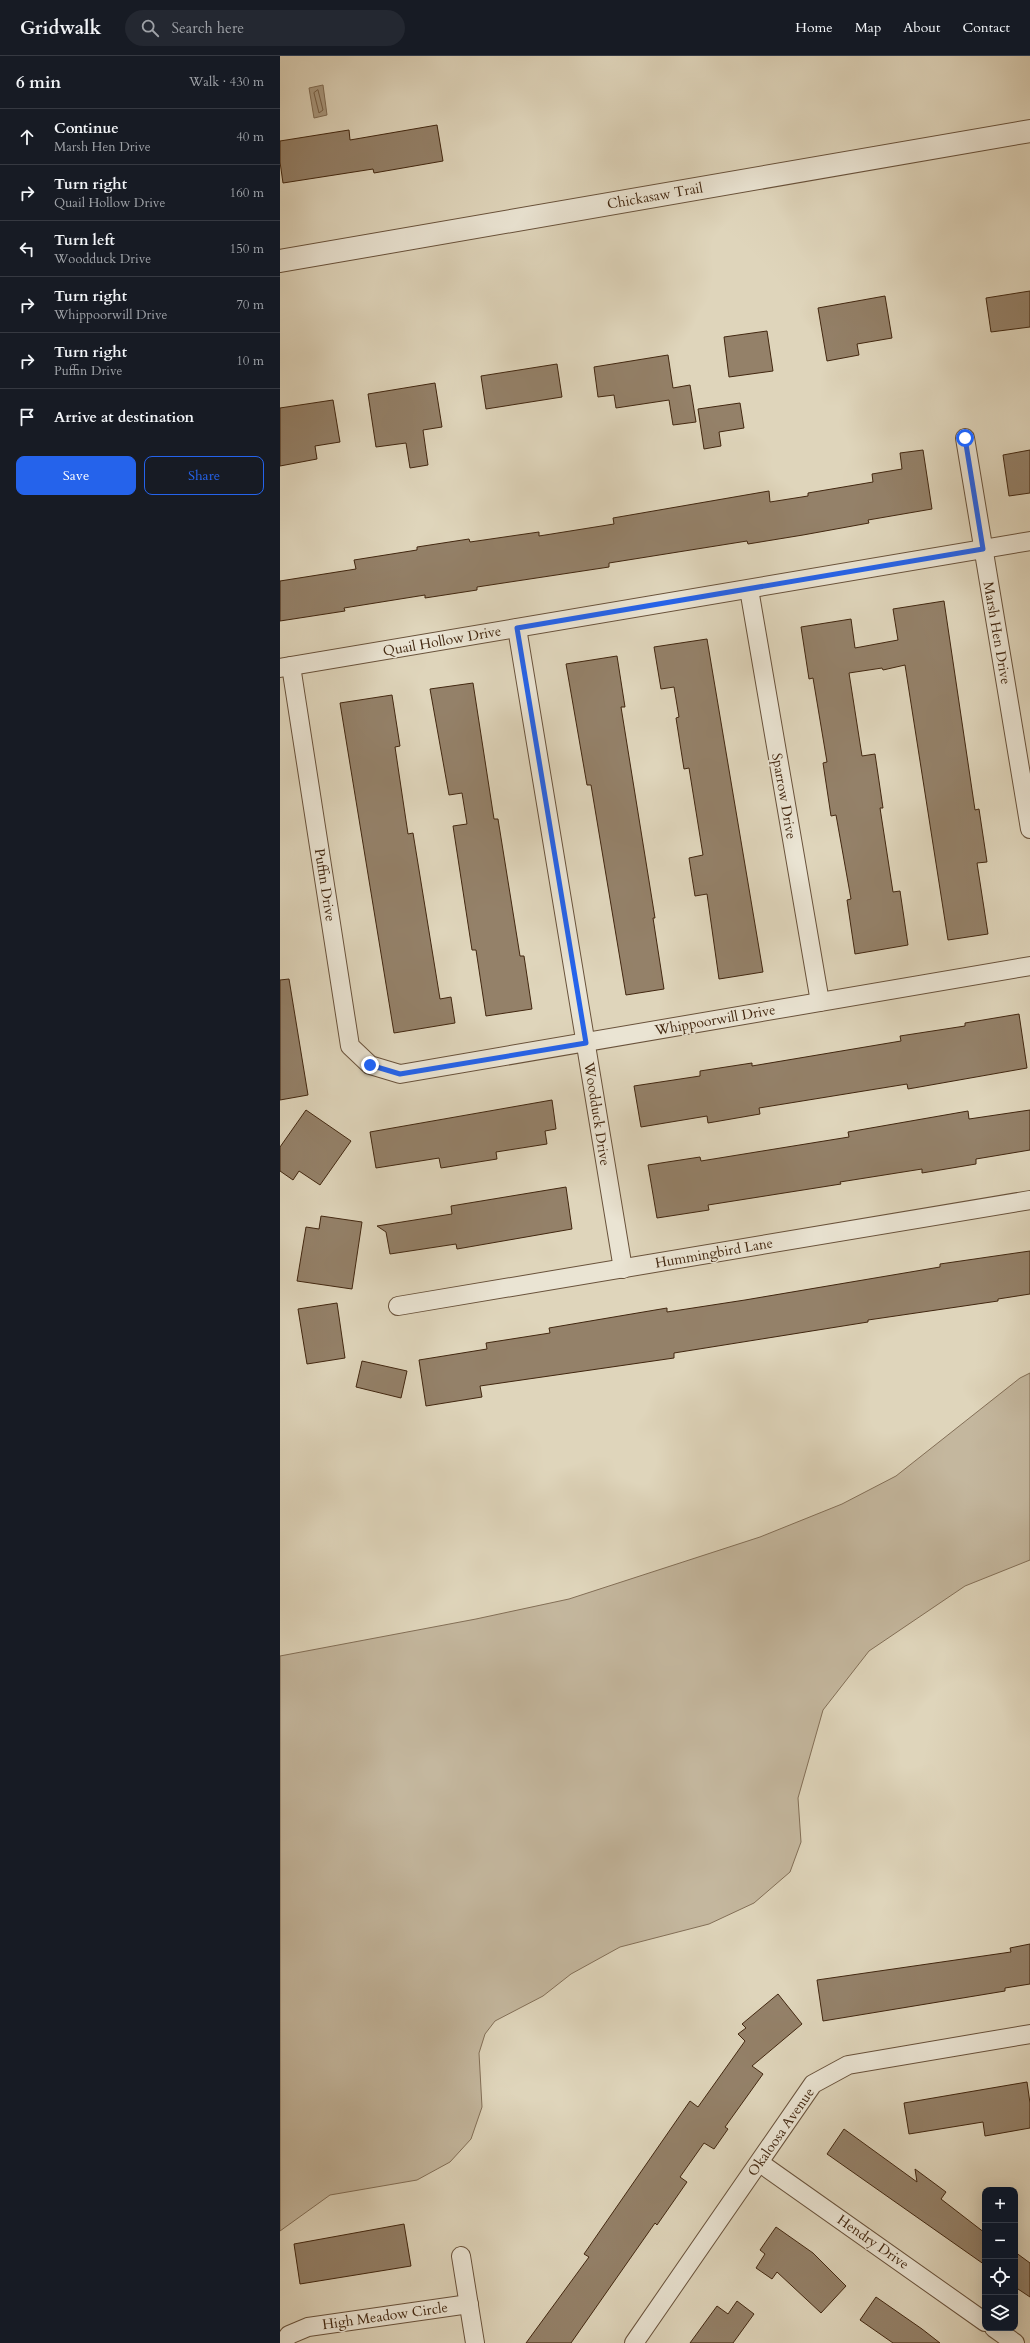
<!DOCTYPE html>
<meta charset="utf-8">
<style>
:root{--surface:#171b24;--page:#242831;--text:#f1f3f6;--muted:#9ea1a6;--line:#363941;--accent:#2563eb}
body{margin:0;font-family:Cardo,serif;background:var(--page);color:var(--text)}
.controls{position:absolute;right:12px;bottom:12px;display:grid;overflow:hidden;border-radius:8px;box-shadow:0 4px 16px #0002}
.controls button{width:36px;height:36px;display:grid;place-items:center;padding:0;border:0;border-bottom:1px solid var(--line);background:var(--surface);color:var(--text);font:20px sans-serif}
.stop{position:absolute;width:12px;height:12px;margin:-9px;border:3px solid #2563eb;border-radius:50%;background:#fff}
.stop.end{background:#2563eb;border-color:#fff;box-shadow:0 1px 4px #0008}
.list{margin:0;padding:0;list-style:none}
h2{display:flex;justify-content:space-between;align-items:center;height:52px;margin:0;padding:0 16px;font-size:17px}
h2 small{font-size:13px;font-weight:400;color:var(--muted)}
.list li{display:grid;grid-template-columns:26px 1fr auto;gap:12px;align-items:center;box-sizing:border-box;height:56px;padding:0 16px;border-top:1px solid var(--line)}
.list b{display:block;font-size:15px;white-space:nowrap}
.list p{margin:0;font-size:13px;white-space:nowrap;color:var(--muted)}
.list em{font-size:13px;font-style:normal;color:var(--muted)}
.actions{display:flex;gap:8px;padding:12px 16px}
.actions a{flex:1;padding:9px 0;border:1px solid var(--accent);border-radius:8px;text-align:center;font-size:14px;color:var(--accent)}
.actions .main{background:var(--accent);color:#fff}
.icon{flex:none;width:22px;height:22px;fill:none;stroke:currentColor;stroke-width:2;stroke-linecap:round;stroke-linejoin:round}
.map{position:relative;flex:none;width:750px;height:2287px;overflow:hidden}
header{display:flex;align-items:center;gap:24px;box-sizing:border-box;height:56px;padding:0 20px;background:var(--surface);border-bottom:1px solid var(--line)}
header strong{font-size:19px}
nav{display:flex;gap:22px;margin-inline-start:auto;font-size:14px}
.search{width:280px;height:36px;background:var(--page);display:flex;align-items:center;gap:10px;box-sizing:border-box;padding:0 14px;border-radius:22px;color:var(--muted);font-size:15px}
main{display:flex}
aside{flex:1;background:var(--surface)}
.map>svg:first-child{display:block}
</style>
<header>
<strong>Gridwalk</strong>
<div class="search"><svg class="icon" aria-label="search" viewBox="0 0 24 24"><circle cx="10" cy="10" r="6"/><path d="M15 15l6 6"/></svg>Search here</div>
<nav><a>Home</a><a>Map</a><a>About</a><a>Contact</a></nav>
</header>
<main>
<aside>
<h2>6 min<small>Walk · 430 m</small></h2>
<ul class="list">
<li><svg class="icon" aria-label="ahead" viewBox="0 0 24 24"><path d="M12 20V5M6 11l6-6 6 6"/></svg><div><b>Continue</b><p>Marsh Hen Drive</p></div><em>40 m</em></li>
<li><svg class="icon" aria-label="right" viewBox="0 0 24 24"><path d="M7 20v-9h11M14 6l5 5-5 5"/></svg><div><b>Turn right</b><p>Quail Hollow Drive</p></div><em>160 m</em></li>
<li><svg class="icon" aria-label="left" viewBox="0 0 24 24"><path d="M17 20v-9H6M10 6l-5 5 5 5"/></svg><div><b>Turn left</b><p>Woodduck Drive</p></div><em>150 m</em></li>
<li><svg class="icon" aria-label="right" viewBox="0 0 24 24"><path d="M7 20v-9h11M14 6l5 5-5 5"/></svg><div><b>Turn right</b><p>Whippoorwill Drive</p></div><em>70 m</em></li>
<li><svg class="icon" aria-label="right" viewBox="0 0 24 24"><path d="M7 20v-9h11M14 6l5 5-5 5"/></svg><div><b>Turn right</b><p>Puffin Drive</p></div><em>10 m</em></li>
<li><svg class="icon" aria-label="arrive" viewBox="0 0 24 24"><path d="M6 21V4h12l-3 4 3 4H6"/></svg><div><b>Arrive at destination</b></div></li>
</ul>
<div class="actions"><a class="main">Save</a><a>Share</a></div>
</aside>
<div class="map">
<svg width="750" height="2287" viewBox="0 0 750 2287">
<rect width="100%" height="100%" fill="#dfd5bb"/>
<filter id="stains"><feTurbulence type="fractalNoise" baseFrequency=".005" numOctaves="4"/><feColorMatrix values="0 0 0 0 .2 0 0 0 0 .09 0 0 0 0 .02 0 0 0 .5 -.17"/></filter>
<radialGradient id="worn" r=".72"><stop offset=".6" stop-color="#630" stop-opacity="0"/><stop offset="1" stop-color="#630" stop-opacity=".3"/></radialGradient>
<polygon fill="#c4b79e" stroke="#836f57" points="750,1317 750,1504 685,1530 589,1595 543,1654 518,1742 521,1786 510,1816 474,1847 429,1868 340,1891 291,1918 263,1940 215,1965 205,1978 199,1997 202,2051 191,2083 170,2106 137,2124 50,2139 0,2175 0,1600 196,1563 289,1543 480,1481 562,1448 616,1420 740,1322"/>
<polygon fill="#aa9a81" stroke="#806c54" points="43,29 47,59 34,62 29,32"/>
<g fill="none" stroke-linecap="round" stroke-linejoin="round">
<polygon stroke="#766048" stroke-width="1" points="38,34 43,54 39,57 34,37"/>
</g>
<g fill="#948169" stroke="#422710">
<polygon points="157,69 163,105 94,117 93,113 3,127 0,106 0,85 69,74 70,84"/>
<polygon points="750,235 750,271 711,276 706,242"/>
<polygon points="605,240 612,282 577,288 579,299 547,305 538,252"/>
<polygon points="487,275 493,315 449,321 444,281"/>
<polygon points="388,299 393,332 410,329 416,366 393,369 389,344 336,352 334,339 318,341 314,311"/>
<polygon points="277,308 282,341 206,353 201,320"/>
<polygon points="155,327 162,371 143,374 148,409 130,412 126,387 96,391 88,338"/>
<polygon points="53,344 60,386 35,390 37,403 0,410 0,352"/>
<polygon points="460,347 464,372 439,376 441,390 424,393 418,353"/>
<polygon points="643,394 652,453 588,464 589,467 523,479 468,488 467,485 329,507 329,511 197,531 197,534 145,542 145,539 64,552 65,555 0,565 0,525 76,513 74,504 137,494 137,491 189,483 190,486 259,476 259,480 334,468 333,462 489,435 490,446 528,440 528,437 593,426 592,418 622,413 620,397"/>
<polygon points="750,394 750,437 729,440 723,399"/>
<polygon points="664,545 695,754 699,753 707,806 697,807 708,878 668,884 625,609 603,614 602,612 569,617 582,700 595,698 603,752 600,752 613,836 620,835 628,889 575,898 567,844 571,843 556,759 551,760 543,707 547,706 533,622 529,623 521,571 571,563 575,592 618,584 613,553"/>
<polygon points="427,583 483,916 439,923 427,838 415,840 409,802 423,799 409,712 404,713 396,662 399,661 394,631 381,633 374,591"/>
<polygon points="337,600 345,651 341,651 375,862 373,862 384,933 346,939 311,729 307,729 286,608"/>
<polygon points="193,627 214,763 218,763 240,900 244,900 252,953 206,960 196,894 192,894 173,770 187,768 182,737 169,739 150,633"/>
<polygon points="112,639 120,690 115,691 128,778 133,777 160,943 171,941 175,967 114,977 60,647"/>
<polygon points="9,923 28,1039 0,1044 0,924"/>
<polygon points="739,958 747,1012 628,1033 627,1028 479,1052 480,1058 428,1067 427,1060 361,1071 354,1030 420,1020 420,1015 472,1007 472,1010 621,985 620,980 685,970 685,967"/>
<polygon points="272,1044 276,1073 265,1075 267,1088 216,1096 217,1103 161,1112 159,1102 96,1112 90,1076"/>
<polygon points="26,1054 71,1085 40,1129 19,1115 13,1124 0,1115 0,1091"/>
<polygon points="750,1054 750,1094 696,1103 696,1108 642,1117 642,1113 560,1126 561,1128 428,1149 429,1154 377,1162 368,1109 420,1101 421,1105 501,1092 569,1081 568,1076 688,1055 689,1063"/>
<polygon points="286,1131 292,1173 177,1193 176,1188 110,1198 106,1176 97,1170 172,1158 171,1150"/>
<polygon points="41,1160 82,1166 72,1233 17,1225 26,1171 39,1173"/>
<polygon points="750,1195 750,1238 718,1243 718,1245 588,1264 588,1266 394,1297 394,1302 200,1330 202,1341 146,1350 139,1304 207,1293 206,1287 270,1277 269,1272 387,1252 387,1256 465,1244 660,1211 660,1208"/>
<polygon points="57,1247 65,1302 27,1308 18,1253"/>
<polygon points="82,1305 127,1315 121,1342 76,1331"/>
<polygon points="750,1888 750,1928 725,1932 725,1935 543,1965 537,1924 731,1896 730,1892"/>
<polygon points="498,1938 522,1968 472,2010 483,2018 445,2071 448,2073 434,2093 424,2087 400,2121 407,2126 377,2169 375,2167 291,2287 246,2287 309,2201 304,2198 410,2045 418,2051 465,1985 458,1978 466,1972 462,1968"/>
<polygon points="747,2026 750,2047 750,2072 705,2080 703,2066 629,2078 624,2047"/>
<polygon points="564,2073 637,2126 635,2113 666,2136 661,2143 705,2177 705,2209 547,2098"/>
<polygon points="124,2168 131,2210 20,2228 14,2188"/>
<polygon points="496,2171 533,2197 566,2230 541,2257 497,2216 492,2223 476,2212 485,2198 480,2194"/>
<polygon points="735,2196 750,2207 750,2241 735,2231"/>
<polygon points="596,2241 642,2273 660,2287 613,2287 580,2264"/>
<polygon points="457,2245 474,2258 453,2287 410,2287 437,2250 448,2258"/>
</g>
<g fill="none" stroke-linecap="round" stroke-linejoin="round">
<defs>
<g id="minor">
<polyline points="685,382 750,773"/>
<polyline points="469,533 540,946"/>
<polyline points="237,572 343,1213"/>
<polyline points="11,610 70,990 90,1009 120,1018 750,910"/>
<polyline points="0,612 750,485"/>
<polyline points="118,1250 750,1144"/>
<polyline points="480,2107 705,2266"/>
<polyline points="181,2200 195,2287"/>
<polyline points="714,2272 735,2287"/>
<polyline points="3,2287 9,2279 28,2271 189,2248"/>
<polyline points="354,2287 533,2028 568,2009 750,1978"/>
</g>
<polyline id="tertiary" points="0,205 750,75"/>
</defs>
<use href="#minor" stroke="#69523b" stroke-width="20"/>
<use href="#tertiary" stroke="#69523b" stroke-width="24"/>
<use href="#minor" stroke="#eae4d3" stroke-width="18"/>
<use href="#tertiary" stroke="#eae4d3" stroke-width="22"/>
</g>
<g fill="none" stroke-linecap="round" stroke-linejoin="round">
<polyline stroke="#2563eb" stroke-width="5" points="90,1009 120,1018 306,987 237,572 703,493 685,382"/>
</g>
<g text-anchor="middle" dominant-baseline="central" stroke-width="3" stroke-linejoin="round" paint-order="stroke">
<g font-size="14" fill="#422710" stroke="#eae4d3">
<text transform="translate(375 140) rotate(-10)">Chickasaw Trail</text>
<text transform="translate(717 577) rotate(80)">Marsh Hen Drive</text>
<text transform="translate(162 585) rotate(-10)">Quail Hollow Drive</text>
<text transform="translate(504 740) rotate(80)">Sparrow Drive</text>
<text transform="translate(45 829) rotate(81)">Puffin Drive</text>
<text transform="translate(435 964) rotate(-10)">Whippoorwill Drive</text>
<text transform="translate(317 1058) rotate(81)">Woodduck Drive</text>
<text transform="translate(434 1197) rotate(-10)">Hummingbird Lane</text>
<text transform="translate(501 2076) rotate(-55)">Okaloosa Avenue</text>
<text transform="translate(593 2186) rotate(35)">Hendry Drive</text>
<text transform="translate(105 2260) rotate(-8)">High Meadow Circle</text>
</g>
</g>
<rect width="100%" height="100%" filter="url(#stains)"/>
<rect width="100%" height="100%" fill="url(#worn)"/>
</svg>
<div class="controls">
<button>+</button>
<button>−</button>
<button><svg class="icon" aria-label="locate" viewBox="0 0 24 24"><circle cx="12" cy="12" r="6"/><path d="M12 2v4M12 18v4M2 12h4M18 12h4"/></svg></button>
<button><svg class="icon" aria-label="layers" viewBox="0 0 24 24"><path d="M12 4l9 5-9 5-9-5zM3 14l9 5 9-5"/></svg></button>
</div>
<div class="stop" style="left:685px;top:382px"></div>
<div class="stop end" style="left:90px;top:1009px"></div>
</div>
</main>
